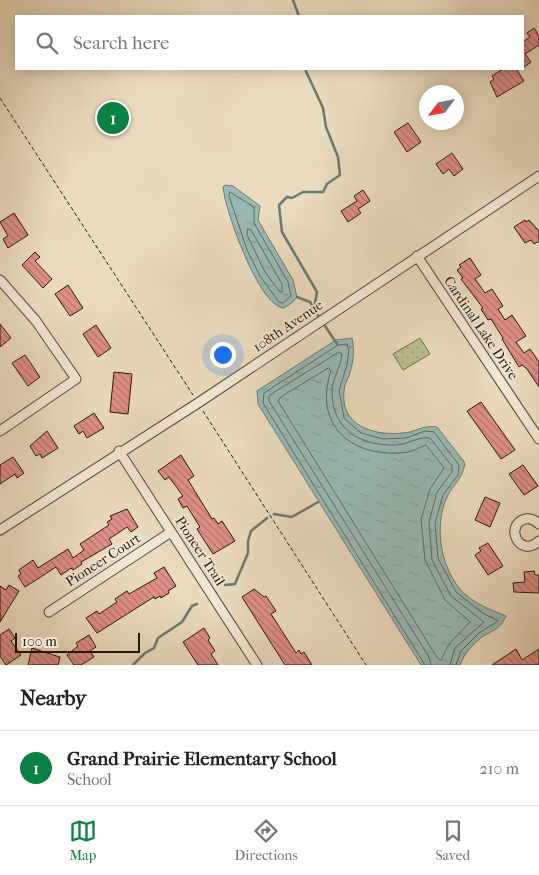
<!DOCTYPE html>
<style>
:root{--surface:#fff;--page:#f2f2f2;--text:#202124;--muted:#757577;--line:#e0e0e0;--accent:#0b8043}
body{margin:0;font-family:"IM FELL French Canon",serif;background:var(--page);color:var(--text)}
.compass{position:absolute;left:419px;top:85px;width:45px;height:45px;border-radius:50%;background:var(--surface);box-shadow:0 2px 12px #0003;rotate:238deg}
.scale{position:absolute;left:15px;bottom:12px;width:125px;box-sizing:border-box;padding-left:5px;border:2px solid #27150b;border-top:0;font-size:14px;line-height:18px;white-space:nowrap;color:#27150b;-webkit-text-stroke:4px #f2e8d5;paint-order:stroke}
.you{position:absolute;left:222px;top:354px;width:18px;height:18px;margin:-12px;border:4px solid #fff;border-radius:50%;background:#1a73e8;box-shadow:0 0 0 8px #1a73e833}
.badge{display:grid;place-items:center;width:32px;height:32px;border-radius:50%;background:var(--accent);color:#fff;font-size:16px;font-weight:700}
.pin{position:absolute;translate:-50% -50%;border:2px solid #fff;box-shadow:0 1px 5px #0006}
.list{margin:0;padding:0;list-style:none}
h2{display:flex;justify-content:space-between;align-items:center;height:65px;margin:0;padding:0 20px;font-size:21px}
h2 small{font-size:16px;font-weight:400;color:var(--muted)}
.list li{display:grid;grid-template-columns:32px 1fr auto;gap:15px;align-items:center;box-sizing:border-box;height:75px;padding:0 20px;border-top:1px solid var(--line)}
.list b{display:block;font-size:19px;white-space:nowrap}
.list p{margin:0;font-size:16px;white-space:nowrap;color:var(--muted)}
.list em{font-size:16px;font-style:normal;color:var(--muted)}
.icon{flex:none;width:28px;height:28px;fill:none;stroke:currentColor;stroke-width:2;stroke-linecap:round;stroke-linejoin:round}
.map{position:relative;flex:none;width:539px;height:665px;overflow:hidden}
.search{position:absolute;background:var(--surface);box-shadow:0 2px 12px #0003;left:15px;right:15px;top:15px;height:55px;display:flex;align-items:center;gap:12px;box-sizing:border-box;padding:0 18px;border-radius:0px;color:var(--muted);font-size:19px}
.sheet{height:140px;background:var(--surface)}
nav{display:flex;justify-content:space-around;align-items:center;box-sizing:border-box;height:70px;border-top:1px solid var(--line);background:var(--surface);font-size:14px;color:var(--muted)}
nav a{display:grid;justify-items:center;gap:2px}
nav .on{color:var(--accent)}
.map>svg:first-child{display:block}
</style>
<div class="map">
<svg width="539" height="665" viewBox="0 0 539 665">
<defs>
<pattern id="park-dots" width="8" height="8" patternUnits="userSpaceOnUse" patternTransform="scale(1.25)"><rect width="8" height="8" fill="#bbbf8f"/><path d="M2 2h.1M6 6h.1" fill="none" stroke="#a1a37a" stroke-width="1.8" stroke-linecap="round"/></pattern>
<pattern id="water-ripples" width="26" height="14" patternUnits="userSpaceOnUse" patternTransform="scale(1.25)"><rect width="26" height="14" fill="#98bbb5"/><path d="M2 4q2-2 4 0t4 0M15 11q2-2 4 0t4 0" fill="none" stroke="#83a09a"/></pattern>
<pattern id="building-back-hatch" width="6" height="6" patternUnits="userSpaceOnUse" patternTransform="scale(1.25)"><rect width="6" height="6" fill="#e08f8a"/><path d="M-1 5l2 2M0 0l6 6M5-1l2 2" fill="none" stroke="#b6746f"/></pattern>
</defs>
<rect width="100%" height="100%" fill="#ebdbbe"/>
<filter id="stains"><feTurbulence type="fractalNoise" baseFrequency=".004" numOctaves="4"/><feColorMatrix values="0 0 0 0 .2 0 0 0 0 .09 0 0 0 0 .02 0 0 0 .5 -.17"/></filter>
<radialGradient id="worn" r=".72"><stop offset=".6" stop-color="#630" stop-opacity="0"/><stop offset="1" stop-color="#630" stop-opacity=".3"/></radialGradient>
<polygon fill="url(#park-dots)" stroke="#716a4d" points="420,338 430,354 403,370 393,354"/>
<g fill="url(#water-ripples)" stroke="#6b7971">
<path d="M225,185l8,1 27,20 -2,14 35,60 4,17 -4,5 -9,6c-25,-1 -59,-98 -61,-121z"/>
<path d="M352,338c3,14 1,25 -3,38 -2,4 -5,10 -5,15 -4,35 30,45 59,42 14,-1 18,-8 34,-6l28,36c-3,17 -11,20 -18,34 -13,28 -7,68 13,92 11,13 30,21 46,27 -7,15 -12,13 -24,21 -9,7 -18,17 -22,28h-39l-163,-261 -1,-13 79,-51z"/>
</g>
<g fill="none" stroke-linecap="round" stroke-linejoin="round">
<g stroke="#606860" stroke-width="1">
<polygon points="230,192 254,207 254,223 288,282 291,296 283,303 279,302 260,276 247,250 229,196"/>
<polygon points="248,229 251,230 282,284 282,292 279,291 265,272 247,235"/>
<path d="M329,368l2,3c-19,55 23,89 77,81 6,-1 12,-5 18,-7l18,23 -14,21 -9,31 4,40 20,40 25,22 -21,22 -8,16 -3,-1 -160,-258 3,-4z"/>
<polyline points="425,665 263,403 264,393 338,345 347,344 349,350 347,365 339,390 344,418 361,433 383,439 406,438 425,431 434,432 459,465 458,475 443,495 435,523 438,558 456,592 481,612 498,621 479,633 461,651 456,665"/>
<path d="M431,665l-2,-8 -160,-256v-5l7,-5 63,-39 3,2c-1,13 -10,25 -10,37 0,40 29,55 65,54 11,-1 23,-9 33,-7l22,28v6l-15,20 -8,30 3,38 19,36 33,26 -29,26 -5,17"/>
</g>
<g stroke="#6b7971" stroke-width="2.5">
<polyline points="293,0 299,16"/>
<polyline points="305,69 323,108 326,127 338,157 340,175 327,184 323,192 303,192 292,198 287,197 279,205 282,232 317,292 314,309"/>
<polyline points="297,297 310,302 320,319"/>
<polyline points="323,323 337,344"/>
<polyline points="274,514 292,517 318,502"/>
<polyline points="225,585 235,584 248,553 248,541 251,531 267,518"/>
<polyline points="133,665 145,653 154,648 158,638 182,622 192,606 197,604"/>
</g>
</g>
<g fill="url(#building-back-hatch)" stroke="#27150b">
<polygon points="534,28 539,36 539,45 525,54 531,62 523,68 523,42 530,37 527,33"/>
<polygon points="503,69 516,69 524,81 497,97 490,82 494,79 492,76"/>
<polygon points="408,123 421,142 407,152 394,132"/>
<polygon points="452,153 463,169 454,176 449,169 443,174 436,164"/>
<polygon points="363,190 370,201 358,209 361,213 348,222 341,211 357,201 354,196"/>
<polygon points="14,213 28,235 8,248 3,239 8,236 0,222"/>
<polygon points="525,220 526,222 529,220 539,231 539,241 534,244 531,240 525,243 514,227"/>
<polygon points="35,252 40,257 35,261 52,279 43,288 22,265"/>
<polygon points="470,258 481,275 475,279 485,293 492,289 503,306 498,309 505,320 512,315 526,336 516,342 524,353 530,349 539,362 539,387 527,369 522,365 519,367 502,339 503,338 491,319 488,320 481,309 483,308 461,279 463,278 457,270 461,267 459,265"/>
<polygon points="68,285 83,308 70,316 55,294"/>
<polygon points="0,324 11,338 0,347"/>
<polygon points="96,325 111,348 98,357 83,334"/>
<polygon points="25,355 40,377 28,386 12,363"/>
<polygon points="114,372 132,374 128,414 110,412"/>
<polygon points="481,402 515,450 501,459 467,411"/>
<polygon points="94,413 104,428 87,438 83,431 79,434 74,426"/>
<polygon points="47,431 58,448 42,458 40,454 36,456 30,446"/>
<polygon points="181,455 194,476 188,480 212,519 214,518 218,524 222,521 235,541 213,554 197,529 200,527 187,506 183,508 178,499 183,496 169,477 165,480 158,471"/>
<polygon points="13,457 24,473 17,478 15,474 0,484 0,465"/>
<polygon points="523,465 538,486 524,495 509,474"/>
<polygon points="485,497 500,503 490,527 475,520"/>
<polygon points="127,509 138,527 131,532 127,527 109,539 112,544 81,562 82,564 73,570 71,568 61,575 56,567 25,587 18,576 21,574 19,570 33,560 38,568 68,549 73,558 84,550 80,544 109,525 107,522 112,519 110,516"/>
<polygon points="488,543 503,566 488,575 475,555 481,551 479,548"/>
<polygon points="164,567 176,586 168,591 169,593 161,598 160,596 155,599 154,597 97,633 86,618 97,611 99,614 117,602 115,599 127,591 129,594 157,578 154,573"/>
<polygon points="534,571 535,575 539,575 539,593 514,592 513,583 525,582 524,572"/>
<polygon points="9,585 19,591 0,622 0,586 6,590"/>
<polygon points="254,589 264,597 266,596 276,611 271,614 296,653 299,650 301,654 304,652 312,665 285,665 242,597"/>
<polygon points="204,628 210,638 208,640 215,651 211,654 218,665 198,665 183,642"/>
<polygon points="9,629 15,638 11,641 21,655 6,665 0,656 0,635"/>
<polygon points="89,635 96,647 90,651 94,657 81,665 74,665 67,655 78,646 76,643"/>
<polygon points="32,648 60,657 58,665 28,665"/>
<polygon points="516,649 522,660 539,649 539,665 492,665"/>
</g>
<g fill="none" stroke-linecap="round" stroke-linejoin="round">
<defs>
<g id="minor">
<polyline points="417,256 539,439"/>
<polyline points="0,280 36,321 76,379 0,431"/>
<polyline points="119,451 257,665"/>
<path d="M539,524c-4,-4 -9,-6 -14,-5 -21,6 -6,40 14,22"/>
<polyline points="0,530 198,403 539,176"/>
<polyline points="49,612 171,532"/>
</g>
</defs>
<use href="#minor" stroke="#584638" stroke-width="11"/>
<g stroke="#27150b" stroke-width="1" stroke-dasharray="4 2.5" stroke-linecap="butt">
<polyline points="0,98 193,395"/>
<polyline points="203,411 366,665"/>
</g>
<use href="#minor" stroke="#f2e8d5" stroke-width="9"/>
</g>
<g text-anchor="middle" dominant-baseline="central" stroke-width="4" stroke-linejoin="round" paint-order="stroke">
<g font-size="14" fill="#27150b" stroke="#f2e8d5">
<text transform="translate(288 326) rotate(-34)">108th Avenue</text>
<text transform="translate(481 328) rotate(56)">Cardinal Lake Drive</text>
<text transform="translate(200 551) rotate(57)">Pioneer Trail</text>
<text transform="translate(103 560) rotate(-33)">Pioneer Court</text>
</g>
</g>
<rect width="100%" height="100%" filter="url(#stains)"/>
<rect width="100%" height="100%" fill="url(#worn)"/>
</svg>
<svg class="compass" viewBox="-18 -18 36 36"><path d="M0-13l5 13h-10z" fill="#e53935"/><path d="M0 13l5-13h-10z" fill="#757577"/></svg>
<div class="scale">100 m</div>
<div class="you"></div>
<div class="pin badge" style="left:113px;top:118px">1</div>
<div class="search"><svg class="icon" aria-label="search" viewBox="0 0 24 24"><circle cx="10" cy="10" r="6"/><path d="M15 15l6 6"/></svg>Search here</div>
</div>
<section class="sheet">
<h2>Nearby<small></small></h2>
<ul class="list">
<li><span class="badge">1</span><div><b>Grand Prairie Elementary School</b><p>School</p></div><em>210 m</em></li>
</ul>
</section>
<nav>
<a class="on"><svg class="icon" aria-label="map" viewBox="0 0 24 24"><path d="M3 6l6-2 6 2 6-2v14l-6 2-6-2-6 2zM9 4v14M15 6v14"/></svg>Map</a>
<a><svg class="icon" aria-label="directions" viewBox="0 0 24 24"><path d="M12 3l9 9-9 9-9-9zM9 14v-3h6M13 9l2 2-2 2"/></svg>Directions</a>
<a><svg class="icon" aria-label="saved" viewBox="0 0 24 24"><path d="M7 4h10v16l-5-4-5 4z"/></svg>Saved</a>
</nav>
